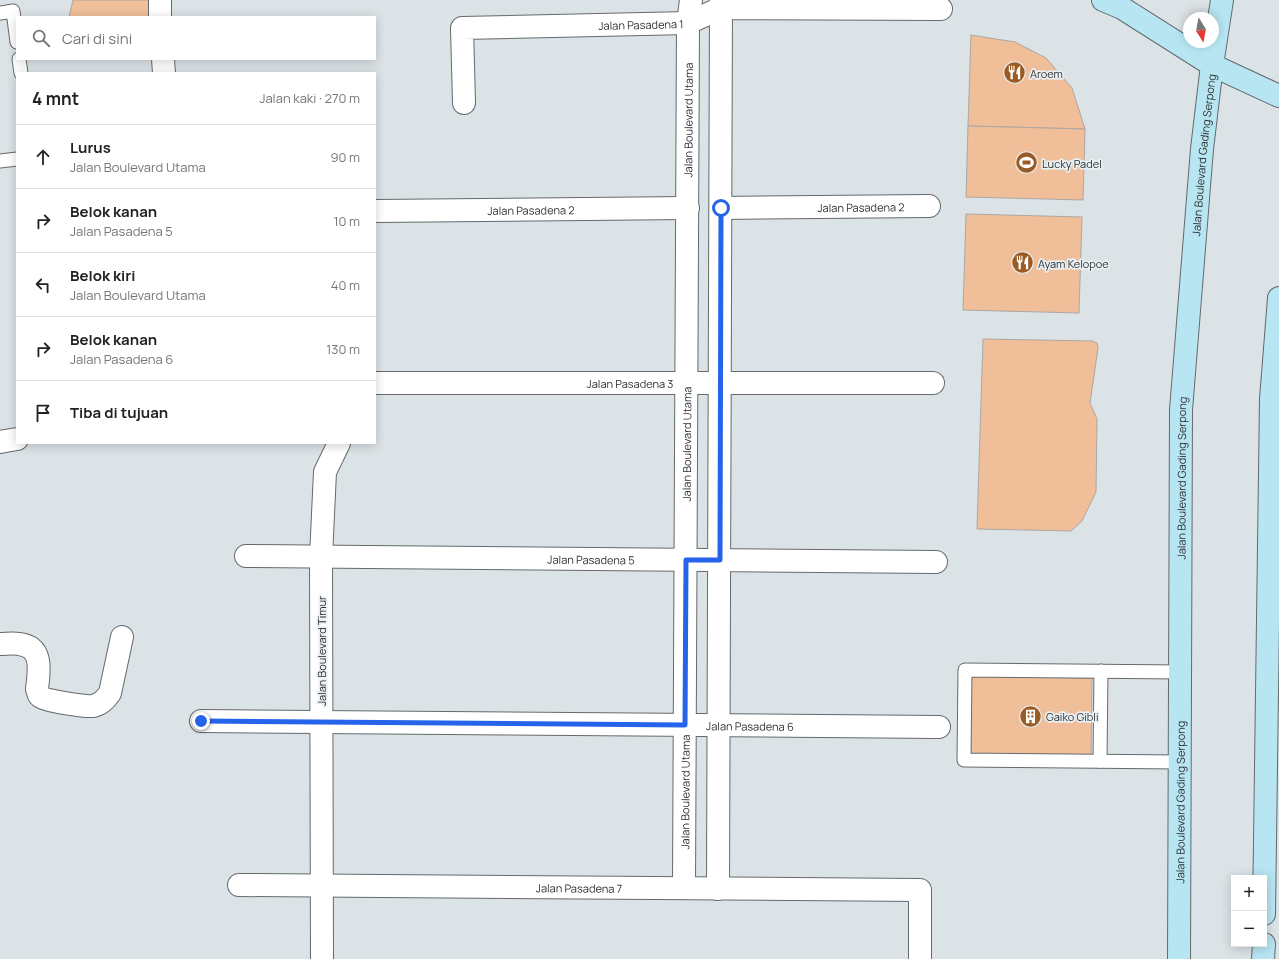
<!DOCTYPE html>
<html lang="id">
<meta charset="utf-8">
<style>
:root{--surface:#fff;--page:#f2f2f2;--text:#222;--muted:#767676;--line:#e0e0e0}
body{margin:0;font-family:Manrope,sans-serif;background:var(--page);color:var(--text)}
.controls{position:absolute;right:12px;bottom:12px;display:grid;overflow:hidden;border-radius:0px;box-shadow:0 2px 10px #0003}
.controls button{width:36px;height:36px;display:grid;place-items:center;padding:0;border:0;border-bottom:1px solid var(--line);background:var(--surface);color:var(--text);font:20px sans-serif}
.compass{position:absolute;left:1183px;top:12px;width:36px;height:36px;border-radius:50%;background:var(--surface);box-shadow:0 2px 10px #0003;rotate:169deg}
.stop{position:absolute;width:12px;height:12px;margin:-9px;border:3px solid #2563eb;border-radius:50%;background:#fff}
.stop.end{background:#2563eb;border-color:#fff;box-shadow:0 1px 4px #0008}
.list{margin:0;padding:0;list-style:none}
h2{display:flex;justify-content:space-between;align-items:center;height:52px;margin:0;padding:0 16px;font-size:17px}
h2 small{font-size:13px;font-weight:400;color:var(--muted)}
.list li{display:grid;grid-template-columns:26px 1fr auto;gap:12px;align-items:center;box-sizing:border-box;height:64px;padding:0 16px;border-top:1px solid var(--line)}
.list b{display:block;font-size:15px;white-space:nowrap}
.list p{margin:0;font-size:13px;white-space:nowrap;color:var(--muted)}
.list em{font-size:13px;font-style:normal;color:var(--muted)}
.icon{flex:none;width:22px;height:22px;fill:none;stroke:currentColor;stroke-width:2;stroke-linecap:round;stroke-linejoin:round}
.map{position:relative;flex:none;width:1279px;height:959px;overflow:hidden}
.search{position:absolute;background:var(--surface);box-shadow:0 2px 10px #0003;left:16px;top:16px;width:360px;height:44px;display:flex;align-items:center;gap:10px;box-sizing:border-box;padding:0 14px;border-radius:0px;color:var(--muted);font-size:15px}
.panel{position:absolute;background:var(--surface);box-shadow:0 2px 10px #0003;left:16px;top:72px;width:360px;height:372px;border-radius:0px}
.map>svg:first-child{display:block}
</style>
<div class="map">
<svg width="1279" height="959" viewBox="0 0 1279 959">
<rect width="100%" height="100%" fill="#dce3e6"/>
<g fill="#f0bf9a" stroke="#aca6a2">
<polygon points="73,0 153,0 149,17 69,17"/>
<polygon points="971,35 1015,42 1046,58 1072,88 1085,129 968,126"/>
<polygon points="968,126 1085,129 1083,200 966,197"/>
<polygon points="966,214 1082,217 1079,313 963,310"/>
<polygon points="983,339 1092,341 1097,343 1098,348 1090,403 1097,419 1096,492 1082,521 1071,531 977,529"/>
<polygon points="970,676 1092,678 1091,756 969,754"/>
</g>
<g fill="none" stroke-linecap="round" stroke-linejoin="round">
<defs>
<g id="service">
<polyline points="0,13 13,11 17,42"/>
<polyline points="19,59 21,73"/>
<polyline points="0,161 17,159"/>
<polyline points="1100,761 1101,671"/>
<polyline points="1180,762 964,760 965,670 1181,672"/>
</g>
<g id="minor">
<polyline points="160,0 160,17"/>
<polyline points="163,59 164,73"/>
<path id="s1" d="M464,103l-2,-75 226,-5 33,-15 220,1"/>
<path id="s2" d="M721,208l208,-2"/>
<path id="s3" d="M375,211l313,-3"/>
<path id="s4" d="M375,383h558"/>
<polyline points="0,442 17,439"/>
<path id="s5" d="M246,556l690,6"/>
<path d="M0,644c6,0 13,-1 19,0 25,3 20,27 18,45 1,3 1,7 4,8 4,4 47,10 52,9 8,-2 12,-6 17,-13l12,-56"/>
<path id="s6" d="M201,721l738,6"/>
<path id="s7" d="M239,885l681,5v69"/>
<path id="s8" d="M684,888l4,-865 3,-23"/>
<polyline points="718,889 721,0"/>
<polyline points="322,959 321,557 325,472 339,443"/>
</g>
<g id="secondary">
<polyline points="1103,0 1122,8 1212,65 1279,96"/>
<polyline points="1264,914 1271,399 1279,298"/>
<path id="s9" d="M1179,959l2,-549 21,-261 10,-84 10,-65"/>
<polyline points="1263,959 1264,944"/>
</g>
</defs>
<use href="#service" stroke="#646a6d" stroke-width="15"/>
<use href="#minor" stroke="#646a6d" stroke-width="24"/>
<use href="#secondary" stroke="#646a6d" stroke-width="24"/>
<use href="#service" stroke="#fff" stroke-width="13"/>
<use href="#minor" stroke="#fff" stroke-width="22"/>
<use href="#secondary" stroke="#b7e5f2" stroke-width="22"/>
</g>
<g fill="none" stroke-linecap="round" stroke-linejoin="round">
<polyline stroke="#2563eb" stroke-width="5" points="201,721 685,725 686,560 720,560 721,208"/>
</g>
<defs>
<symbol id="restaurant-disc" viewBox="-11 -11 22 22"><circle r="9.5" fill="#9b5b24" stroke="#e9f0f3"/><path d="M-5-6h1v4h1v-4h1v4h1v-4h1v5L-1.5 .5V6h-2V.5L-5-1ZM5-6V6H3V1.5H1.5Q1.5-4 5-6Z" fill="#fff"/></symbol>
<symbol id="stadium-disc" viewBox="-11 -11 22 22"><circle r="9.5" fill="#9b5b24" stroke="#e9f0f3"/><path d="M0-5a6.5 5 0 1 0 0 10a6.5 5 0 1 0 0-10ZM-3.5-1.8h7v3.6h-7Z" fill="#fff"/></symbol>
<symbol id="building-disc" viewBox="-11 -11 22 22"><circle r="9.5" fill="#9b5b24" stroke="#e9f0f3"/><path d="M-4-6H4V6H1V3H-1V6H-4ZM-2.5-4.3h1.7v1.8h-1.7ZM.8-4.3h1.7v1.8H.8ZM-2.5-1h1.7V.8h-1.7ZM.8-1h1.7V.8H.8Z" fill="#fff"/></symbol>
</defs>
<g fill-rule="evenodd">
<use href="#restaurant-disc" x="1002" y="60" width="25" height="25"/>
<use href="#stadium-disc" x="1014" y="150" width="25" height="25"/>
<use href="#restaurant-disc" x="1010" y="250" width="25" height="25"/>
<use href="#building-disc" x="1018" y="704" width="25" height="25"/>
</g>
<g text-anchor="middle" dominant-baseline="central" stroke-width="3.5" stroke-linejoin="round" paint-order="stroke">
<g font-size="11" fill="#2e3132" stroke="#e9f0f3">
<text stroke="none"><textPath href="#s1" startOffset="254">Jalan Pasadena 1</textPath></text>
<text stroke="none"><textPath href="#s8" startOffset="768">Jalan Boulevard Utama</textPath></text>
<text stroke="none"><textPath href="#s9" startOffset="805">Jalan Boulevard Gading Serpong</textPath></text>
<text stroke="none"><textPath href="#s2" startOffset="140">Jalan Pasadena 2</textPath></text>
<text stroke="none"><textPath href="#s3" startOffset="156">Jalan Pasadena 2</textPath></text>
<text stroke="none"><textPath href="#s4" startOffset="255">Jalan Pasadena 3</textPath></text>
<text stroke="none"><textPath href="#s8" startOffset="444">Jalan Boulevard Utama</textPath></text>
<text stroke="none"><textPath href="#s9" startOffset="481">Jalan Boulevard Gading Serpong</textPath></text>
<text stroke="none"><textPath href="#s5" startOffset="345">Jalan Pasadena 5</textPath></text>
<text transform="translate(321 651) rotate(-90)">Jalan Boulevard Timur</text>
<text stroke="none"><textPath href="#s6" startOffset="549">Jalan Pasadena 6</textPath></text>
<text stroke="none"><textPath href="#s8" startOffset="96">Jalan Boulevard Utama</textPath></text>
<text stroke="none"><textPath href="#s9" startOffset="157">Jalan Boulevard Gading Serpong</textPath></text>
<text stroke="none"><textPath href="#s7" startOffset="340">Jalan Pasadena 7</textPath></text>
</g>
<g font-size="11" fill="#2e3132" stroke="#e9f0f3" text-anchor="start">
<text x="1030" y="73">Aroem</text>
<text x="1042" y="163">Lucky Padel</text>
<text x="1038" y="263">Ayam Kelopoe</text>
<text x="1046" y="716">Gaiko Gibli</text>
</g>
</g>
</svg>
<div class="controls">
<button>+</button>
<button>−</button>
</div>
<svg class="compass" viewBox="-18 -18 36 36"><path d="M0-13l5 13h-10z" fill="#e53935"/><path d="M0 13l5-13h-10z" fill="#767676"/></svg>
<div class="stop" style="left:721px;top:208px"></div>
<div class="stop end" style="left:201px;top:721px"></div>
<div class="search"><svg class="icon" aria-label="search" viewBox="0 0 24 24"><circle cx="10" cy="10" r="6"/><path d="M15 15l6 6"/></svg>Cari di sini</div>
<section class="panel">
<h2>4 mnt<small>Jalan kaki · 270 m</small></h2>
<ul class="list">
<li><svg class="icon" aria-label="ahead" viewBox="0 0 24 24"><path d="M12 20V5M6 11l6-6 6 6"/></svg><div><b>Lurus</b><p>Jalan Boulevard Utama</p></div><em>90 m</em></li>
<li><svg class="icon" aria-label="right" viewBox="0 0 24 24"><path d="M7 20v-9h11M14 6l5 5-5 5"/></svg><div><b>Belok kanan</b><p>Jalan Pasadena 5</p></div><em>10 m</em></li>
<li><svg class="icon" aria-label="left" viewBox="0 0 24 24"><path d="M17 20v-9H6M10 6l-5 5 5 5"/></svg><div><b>Belok kiri</b><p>Jalan Boulevard Utama</p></div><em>40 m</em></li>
<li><svg class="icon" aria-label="right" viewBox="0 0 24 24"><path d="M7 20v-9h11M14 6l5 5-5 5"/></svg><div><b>Belok kanan</b><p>Jalan Pasadena 6</p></div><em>130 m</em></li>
<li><svg class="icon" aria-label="arrive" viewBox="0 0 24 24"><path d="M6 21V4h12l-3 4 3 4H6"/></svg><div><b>Tiba di tujuan</b></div></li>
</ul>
</section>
</div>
